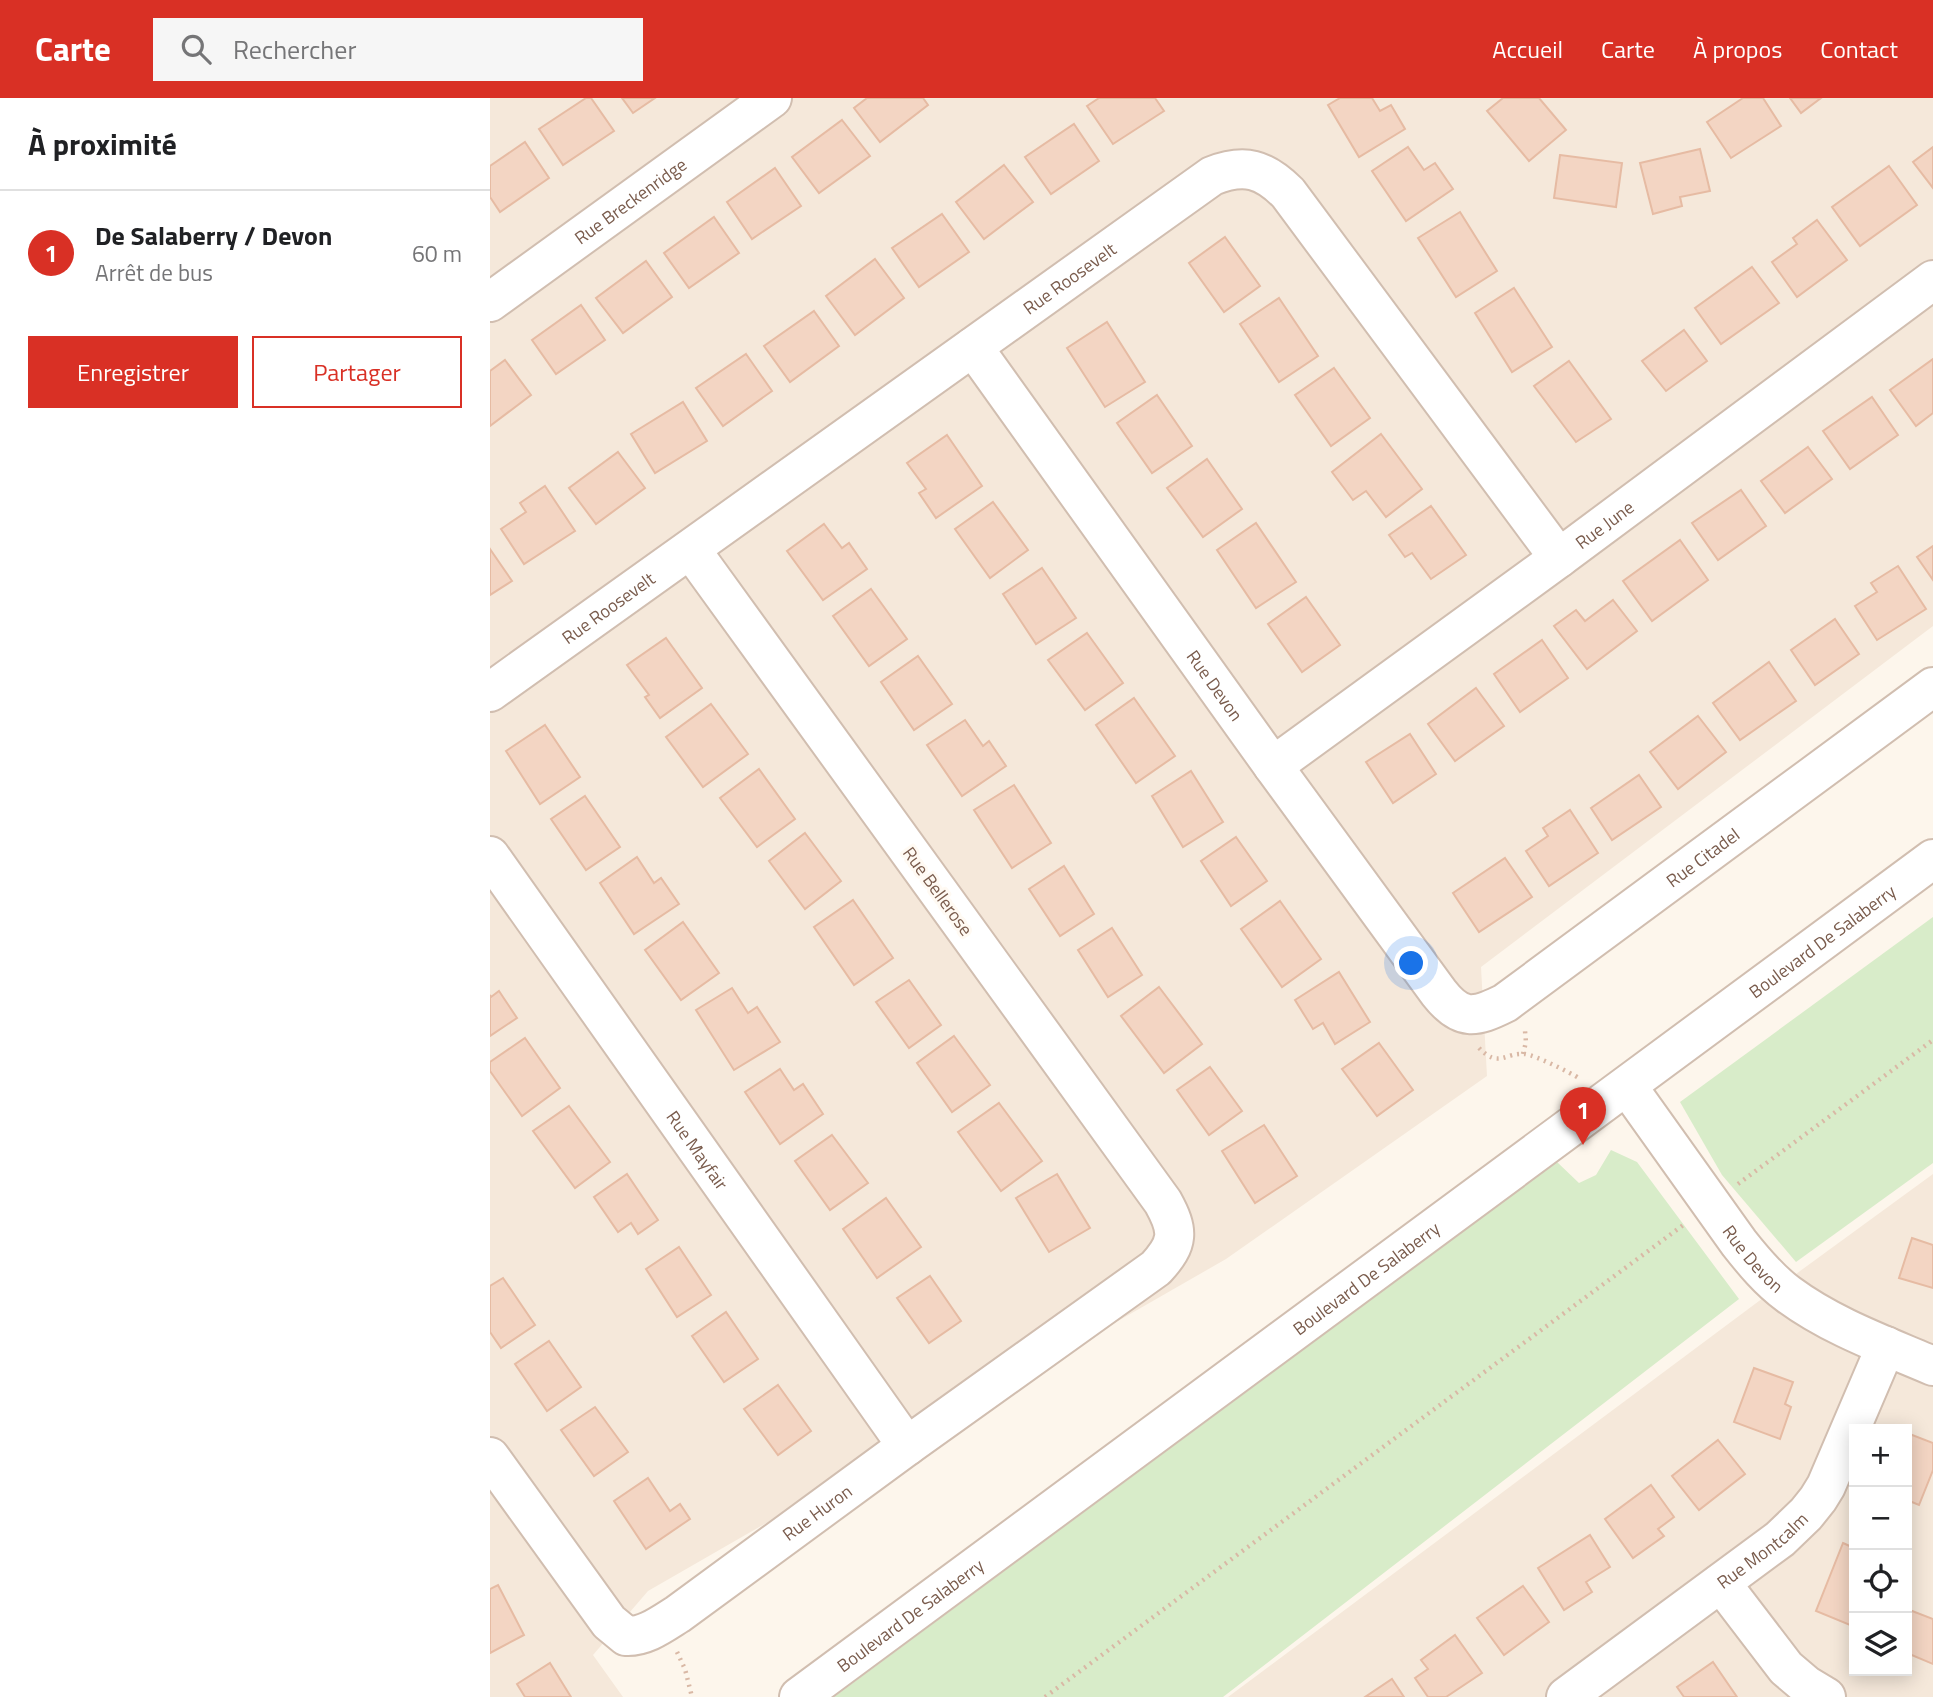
<!DOCTYPE html>
<html lang="fr">
<meta charset="utf-8">
<style>
:root{--surface:#fff;--page:#f6f6f6;--text:#202124;--muted:#757577;--line:#e0e0e0;--accent:#d93025}
body{margin:0;font-family:"Titillium Web",sans-serif;background:var(--page);color:var(--text)}
.controls{position:absolute;right:21px;bottom:21px;display:grid;overflow:hidden;border-radius:0px;box-shadow:0 4px 18px #0003}
.controls button{width:63px;height:63px;display:grid;place-items:center;padding:0;border:0;border-bottom:2px solid var(--line);background:var(--surface);color:var(--text);font:35px sans-serif}
.you{position:absolute;left:922px;top:866px;width:24px;height:24px;margin:-18px;border:5px solid #fff;border-radius:50%;background:#1a73e8;box-shadow:0 0 0 10px #1a73e833}
.badge{display:grid;place-items:center;width:46px;height:46px;border-radius:50%;background:var(--accent);color:#fff;font-size:23px;font-weight:700}
.pin{position:absolute;translate:-50% -58px;filter:drop-shadow(0 2px 4px #0008)}
.pin::after{content:'';position:absolute;top:37px;width:24px;height:21px;background:inherit;clip-path:polygon(0 0,100% 0,50% 100%)}
.list{margin:0;padding:0;list-style:none}
h2{display:flex;justify-content:space-between;align-items:center;height:91px;margin:0;padding:0 28px;font-size:30px}
h2 small{font-size:23px;font-weight:400;color:var(--muted)}
.list li{display:grid;grid-template-columns:46px 1fr auto;gap:21px;align-items:center;box-sizing:border-box;height:126px;padding:0 28px;border-top:2px solid var(--line)}
.list b{display:block;font-size:26px;white-space:nowrap}
.list p{margin:0;font-size:23px;white-space:nowrap;color:var(--muted)}
.list em{font-size:23px;font-style:normal;color:var(--muted)}
.actions{display:flex;gap:14px;padding:21px 28px}
.actions a{flex:1;padding:16px 0;border:2px solid var(--accent);border-radius:0px;text-align:center;font-size:24px;color:var(--accent)}
.actions .main{background:var(--accent);color:#fff}
.icon{flex:none;width:38px;height:38px;fill:none;stroke:currentColor;stroke-width:2;stroke-linecap:round;stroke-linejoin:round}
.map{position:relative;flex:none;width:1443px;height:1599px;overflow:hidden}
header{display:flex;align-items:center;gap:42px;box-sizing:border-box;height:98px;padding:0 35px;background:var(--accent);color:#fff}
header strong{font-size:33px}
nav{display:flex;gap:38px;margin-inline-start:auto;font-size:24px}
.search{width:490px;height:63px;background:var(--page);display:flex;align-items:center;gap:18px;box-sizing:border-box;padding:0 24px;border-radius:0px;color:var(--muted);font-size:26px}
main{display:flex}
aside{flex:1;background:var(--surface)}
.map>svg:first-child{display:block}
</style>
<header>
<strong>Carte</strong>
<div class="search"><svg class="icon" aria-label="search" viewBox="0 0 24 24"><circle cx="10" cy="10" r="6"/><path d="M15 15l6 6"/></svg>Rechercher</div>
<nav><a>Accueil</a><a>Carte</a><a>À propos</a><a>Contact</a></nav>
</header>
<main>
<aside>
<h2>À proximité<small></small></h2>
<ul class="list">
<li><span class="badge">1</span><div><b>De Salaberry / Devon</b><p>Arrêt de bus</p></div><em>60 m</em></li>
</ul>
<div class="actions"><a class="main">Enregistrer</a><a>Partager</a></div>
</aside>
<div class="map">
<svg width="1443" height="1599" viewBox="0 0 1443 1599">
<rect width="100%" height="100%" fill="#fdf6ec"/>
<g fill="#f5e8da" fill-rule="evenodd">
<polygon points="0,0 1443,0 1443,528 991,869 997,978 736,1161 158,1493 103,1557 133,1599 0,1599"/>
<path d="M1443,1076v523h-705l531,-396zM1364,1331h53v242h-53z"/>
</g>
<g fill="#d8ecc9">
<polygon points="1443,819 1443,1065 1306,1164 1232,1077 1190,1004"/>
<polygon points="1121,1052 1147,1064 1249,1201 733,1599 344,1599 1067,1064 1089,1085 1106,1077"/>
</g>
<g fill="#f3d5c3" stroke="#e6bba3" stroke-width="2">
<polygon points="96,0 101,0 124,33 73,67 49,31"/>
<polygon points="132,0 165,0 143,15"/>
<polygon points="377,0 433,0 438,7 390,44 364,10"/>
<polygon points="609,0 665,0 674,13 623,46 597,8"/>
<polygon points="850,0 882,0 890,13 901,7 915,31 869,59 838,7"/>
<polygon points="1013,0 1049,0 1076,32 1039,63 997,13"/>
<polygon points="1253,0 1273,0 1291,28 1241,60 1217,24"/>
<polygon points="1300,0 1331,0 1311,15"/>
<polygon points="352,22 380,58 329,95 302,59"/>
<polygon points="584,26 609,63 561,96 535,59"/>
<polygon points="35,44 59,80 10,114 0,99 0,68"/>
<polygon points="918,49 934,72 945,65 963,91 916,123 882,73"/>
<polygon points="1443,49 1443,90 1423,64"/>
<polygon points="1210,51 1220,93 1190,99 1192,108 1163,116 1150,65"/>
<polygon points="1070,57 1132,65 1126,109 1064,100"/>
<polygon points="514,67 543,104 494,141 466,104"/>
<polygon points="1399,68 1427,107 1370,148 1342,109"/>
<polygon points="285,70 311,108 262,141 237,104"/>
<polygon points="970,114 1007,173 966,199 928,140"/>
<polygon points="452,116 479,154 429,189 402,150"/>
<polygon points="224,119 249,155 199,190 174,155"/>
<polygon points="1327,122 1357,162 1307,199 1282,164 1307,146 1303,140"/>
<polygon points="735,139 770,188 734,214 699,165"/>
<polygon points="385,161 414,200 365,237 336,198"/>
<polygon points="156,163 182,199 133,235 106,200"/>
<polygon points="1262,169 1289,205 1231,246 1205,210"/>
<polygon points="1024,190 1062,249 1022,274 985,215"/>
<polygon points="789,200 828,258 789,284 750,226"/>
<polygon points="91,207 115,242 66,276 42,242"/>
<polygon points="324,213 349,248 300,284 274,248"/>
<polygon points="617,224 655,284 615,309 577,250"/>
<polygon points="1194,232 1217,263 1176,293 1152,263"/>
<polygon points="256,256 282,293 233,328 206,290"/>
<polygon points="1443,261 1443,315 1426,328 1400,292"/>
<polygon points="15,262 41,297 0,328 0,273"/>
<polygon points="1079,263 1121,321 1086,344 1044,288"/>
<polygon points="844,270 880,320 841,348 805,297"/>
<polygon points="667,297 702,348 662,375 627,325"/>
<polygon points="1382,299 1408,337 1360,371 1333,333"/>
<polygon points="193,304 217,343 165,375 141,336"/>
<polygon points="891,336 932,391 896,419 876,393 863,402 842,374"/>
<polygon points="457,337 492,388 446,420 429,395 436,391 417,365"/>
<polygon points="1318,349 1342,381 1295,415 1271,383"/>
<polygon points="128,354 155,390 106,426 79,390"/>
<polygon points="717,361 752,411 713,439 677,390"/>
<polygon points="55,388 85,433 34,466 11,431 36,414 30,405"/>
<polygon points="1251,392 1276,428 1228,462 1202,425"/>
<polygon points="503,404 538,452 500,480 465,431"/>
<polygon points="941,408 976,457 941,481 922,455 915,459 899,437"/>
<polygon points="766,425 806,484 766,510 727,452"/>
<polygon points="334,426 352,450 359,445 377,471 333,502 297,453"/>
<polygon points="1190,442 1218,482 1162,523 1133,483"/>
<polygon points="1443,448 1443,482 1427,459"/>
<polygon points="0,451 22,483 0,497"/>
<polygon points="1408,468 1436,511 1387,542 1365,508 1387,494 1381,485"/>
<polygon points="552,470 586,520 546,546 513,496"/>
<polygon points="381,491 417,541 379,568 343,518"/>
<polygon points="816,499 850,547 812,574 778,526"/>
<polygon points="1123,502 1147,533 1097,571 1064,528 1086,512 1095,523"/>
<polygon points="1345,521 1369,556 1325,587 1301,552"/>
<polygon points="597,535 633,585 595,612 558,562"/>
<polygon points="176,540 212,590 170,620 155,599 159,597 137,567"/>
<polygon points="1052,542 1078,580 1030,614 1004,576"/>
<polygon points="428,558 462,606 424,632 391,584"/>
<polygon points="1279,564 1306,603 1250,642 1223,605"/>
<polygon points="986,590 1014,628 965,663 938,626"/>
<polygon points="644,600 685,658 646,685 606,627"/>
<polygon points="221,606 258,656 213,689 176,639"/>
<polygon points="1208,618 1236,654 1188,691 1160,654"/>
<polygon points="475,622 493,648 499,643 516,668 472,698 437,647"/>
<polygon points="55,627 90,679 50,706 16,653"/>
<polygon points="920,636 946,676 903,705 876,664"/>
<polygon points="269,671 305,721 267,749 230,700"/>
<polygon points="701,673 733,724 693,749 662,698"/>
<polygon points="1149,677 1171,709 1122,742 1101,710"/>
<polygon points="524,687 561,745 522,770 484,712"/>
<polygon points="95,698 130,749 96,772 61,721"/>
<polygon points="1080,712 1108,755 1059,788 1036,753 1058,738 1053,730"/>
<polygon points="315,735 351,783 315,811 279,763"/>
<polygon points="746,739 777,783 741,808 711,763"/>
<polygon points="147,759 164,785 171,780 189,806 144,836 110,785"/>
<polygon points="1015,760 1042,799 989,834 963,795"/>
<polygon points="574,768 604,816 570,838 539,791"/>
<polygon points="363,802 403,860 364,887 324,829"/>
<polygon points="790,803 831,861 792,889 751,831"/>
<polygon points="193,824 229,875 191,902 155,852"/>
<polygon points="622,830 652,877 618,899 588,852"/>
<polygon points="849,874 880,924 845,946 833,925 823,931 805,902"/>
<polygon points="419,882 451,927 419,950 386,904"/>
<polygon points="669,889 712,946 674,975 631,918"/>
<polygon points="242,890 258,915 267,909 290,944 244,972 206,912"/>
<polygon points="9,893 27,920 0,938 0,897 1,899"/>
<polygon points="464,938 500,987 462,1014 427,965"/>
<polygon points="35,940 70,990 32,1018 0,973 0,964"/>
<polygon points="889,945 923,992 887,1018 852,971"/>
<polygon points="720,969 752,1013 719,1037 687,992"/>
<polygon points="290,971 304,992 313,986 333,1016 290,1046 255,994"/>
<polygon points="509,1005 552,1063 511,1093 468,1034"/>
<polygon points="79,1008 120,1064 85,1090 43,1033"/>
<polygon points="774,1027 807,1078 765,1105 732,1053"/>
<polygon points="342,1037 378,1085 340,1112 305,1063"/>
<polygon points="137,1076 168,1122 148,1136 141,1125 128,1134 104,1099"/>
<polygon points="567,1076 600,1130 559,1154 526,1100"/>
<polygon points="396,1100 431,1149 387,1180 353,1131"/>
<polygon points="1422,1140 1443,1147 1443,1190 1409,1180"/>
<polygon points="189,1149 221,1197 187,1219 156,1171"/>
<polygon points="440,1178 471,1223 439,1245 407,1200"/>
<polygon points="13,1180 45,1227 11,1250 0,1234 0,1188"/>
<polygon points="236,1214 268,1261 234,1284 202,1238"/>
<polygon points="59,1243 91,1289 57,1313 25,1266"/>
<polygon points="1264,1270 1303,1284 1295,1306 1301,1309 1290,1341 1244,1324"/>
<polygon points="288,1287 321,1333 288,1357 254,1311"/>
<polygon points="105,1309 138,1354 104,1378 71,1332"/>
<polygon points="1417,1335 1443,1345 1443,1372 1429,1407 1417,1402"/>
<polygon points="1228,1342 1255,1376 1209,1412 1182,1378"/>
<polygon points="158,1380 180,1413 190,1406 200,1421 156,1451 124,1403"/>
<polygon points="1161,1387 1184,1419 1168,1431 1174,1438 1143,1460 1115,1421"/>
<polygon points="1100,1437 1120,1469 1096,1484 1102,1494 1074,1512 1048,1470"/>
<polygon points="1353,1445 1364,1450 1364,1516 1360,1527 1326,1513"/>
<polygon points="8,1487 34,1537 0,1555 0,1491"/>
<polygon points="1033,1488 1059,1524 1014,1557 987,1520"/>
<polygon points="1417,1511 1443,1521 1443,1566 1417,1555"/>
<polygon points="965,1537 992,1575 956,1599 938,1599 925,1580 938,1571 931,1562"/>
<polygon points="1223,1564 1247,1599 1194,1599 1187,1589"/>
<polygon points="60,1565 81,1599 35,1599 27,1586"/>
<polygon points="902,1581 914,1599 875,1599"/>
</g>
<g fill="none" stroke-linecap="round" stroke-linejoin="round">
<defs>
<g id="minor">
<path id="s1" d="M0,204l282,-204"/>
<path id="s2" d="M483,249l300,419 166,227c22,28 36,25 66,10l428,-316"/>
<path id="s3" d="M0,594l722,-516c33,-13 52,-7 76,17l271,365"/>
<path id="s4" d="M783,668l286,-208 374,-278"/>
<path id="s5" d="M0,758l417,590"/>
<path id="s6" d="M1137,988l112,157c15,19 30,37 49,51 43,32 96,51 145,72"/>
<path id="s7" d="M0,1359l119,165 17,14c19,1 36,-12 52,-22l229,-168 249,-178c23,-25 23,-37 7,-66l-472,-652"/>
<polyline points="1231,1485 1296,1570 1316,1587 1336,1599"/>
<path id="s8" d="M309,1599l1134,-838"/>
<path id="s9" d="M1076,1599l214,-158 26,-25 12,-15 8,-13 60,-140"/>
</g>
</defs>
<use href="#minor" stroke="#d1beb0" stroke-width="42"/>
<g stroke="#d9b8a5" stroke-width="4.5" stroke-dasharray="2 5" stroke-linecap="butt">
<path d="M989,950c20,21 26,4 46,6 9,1 47,19 55,25"/>
<polyline points="1033,956 1036,944 1035,933"/>
<polyline points="1248,1086 1443,942"/>
<polyline points="187,1554 195,1571 202,1599"/>
<polyline points="555,1599 1196,1125"/>
</g>
<use href="#minor" stroke="#fff" stroke-width="38"/>
</g>
<g text-anchor="middle" dominant-baseline="central" stroke-width="6" stroke-linejoin="round" paint-order="stroke">
<g font-size="18" fill="#7a5c4d" stroke="#fffaf3">
<text stroke="none"><textPath href="#s1" startOffset="173">Rue Breckenridge</textPath></text>
<text stroke="none"><textPath href="#s3" startOffset="712">Rue Roosevelt</textPath></text>
<text stroke="none"><textPath href="#s4" startOffset="410">Rue June</textPath></text>
<text stroke="none"><textPath href="#s3" startOffset="145">Rue Roosevelt</textPath></text>
<text stroke="none"><textPath href="#s2" startOffset="416">Rue Devon</textPath></text>
<text stroke="none"><textPath href="#s2" startOffset="1118">Rue Citadel</textPath></text>
<text transform="translate(448 793) rotate(54)">Rue Bellerose</text>
<text stroke="none"><textPath href="#s8" startOffset="1272">Boulevard De Salaberry</textPath></text>
<text stroke="none"><textPath href="#s5" startOffset="360">Rue Mayfair</textPath></text>
<text stroke="none"><textPath href="#s6" startOffset="214">Rue Devon</textPath></text>
<text stroke="none"><textPath href="#s8" startOffset="705">Boulevard De Salaberry</textPath></text>
<text stroke="none"><textPath href="#s7" startOffset="455">Rue Huron</textPath></text>
<text stroke="none"><textPath href="#s9" startOffset="245">Rue Montcalm</textPath></text>
<text stroke="none"><textPath href="#s8" startOffset="138">Boulevard De Salaberry</textPath></text>
</g>
</g>
</svg>
<div class="controls">
<button>+</button>
<button>−</button>
<button><svg class="icon" aria-label="locate" viewBox="0 0 24 24"><circle cx="12" cy="12" r="6"/><path d="M12 2v4M12 18v4M2 12h4M18 12h4"/></svg></button>
<button><svg class="icon" aria-label="layers" viewBox="0 0 24 24"><path d="M12 4l9 5-9 5-9-5zM3 14l9 5 9-5"/></svg></button>
</div>
<div class="you"></div>
<div class="pin badge" style="left:1093px;top:1047px">1</div>
</div>
</main>
